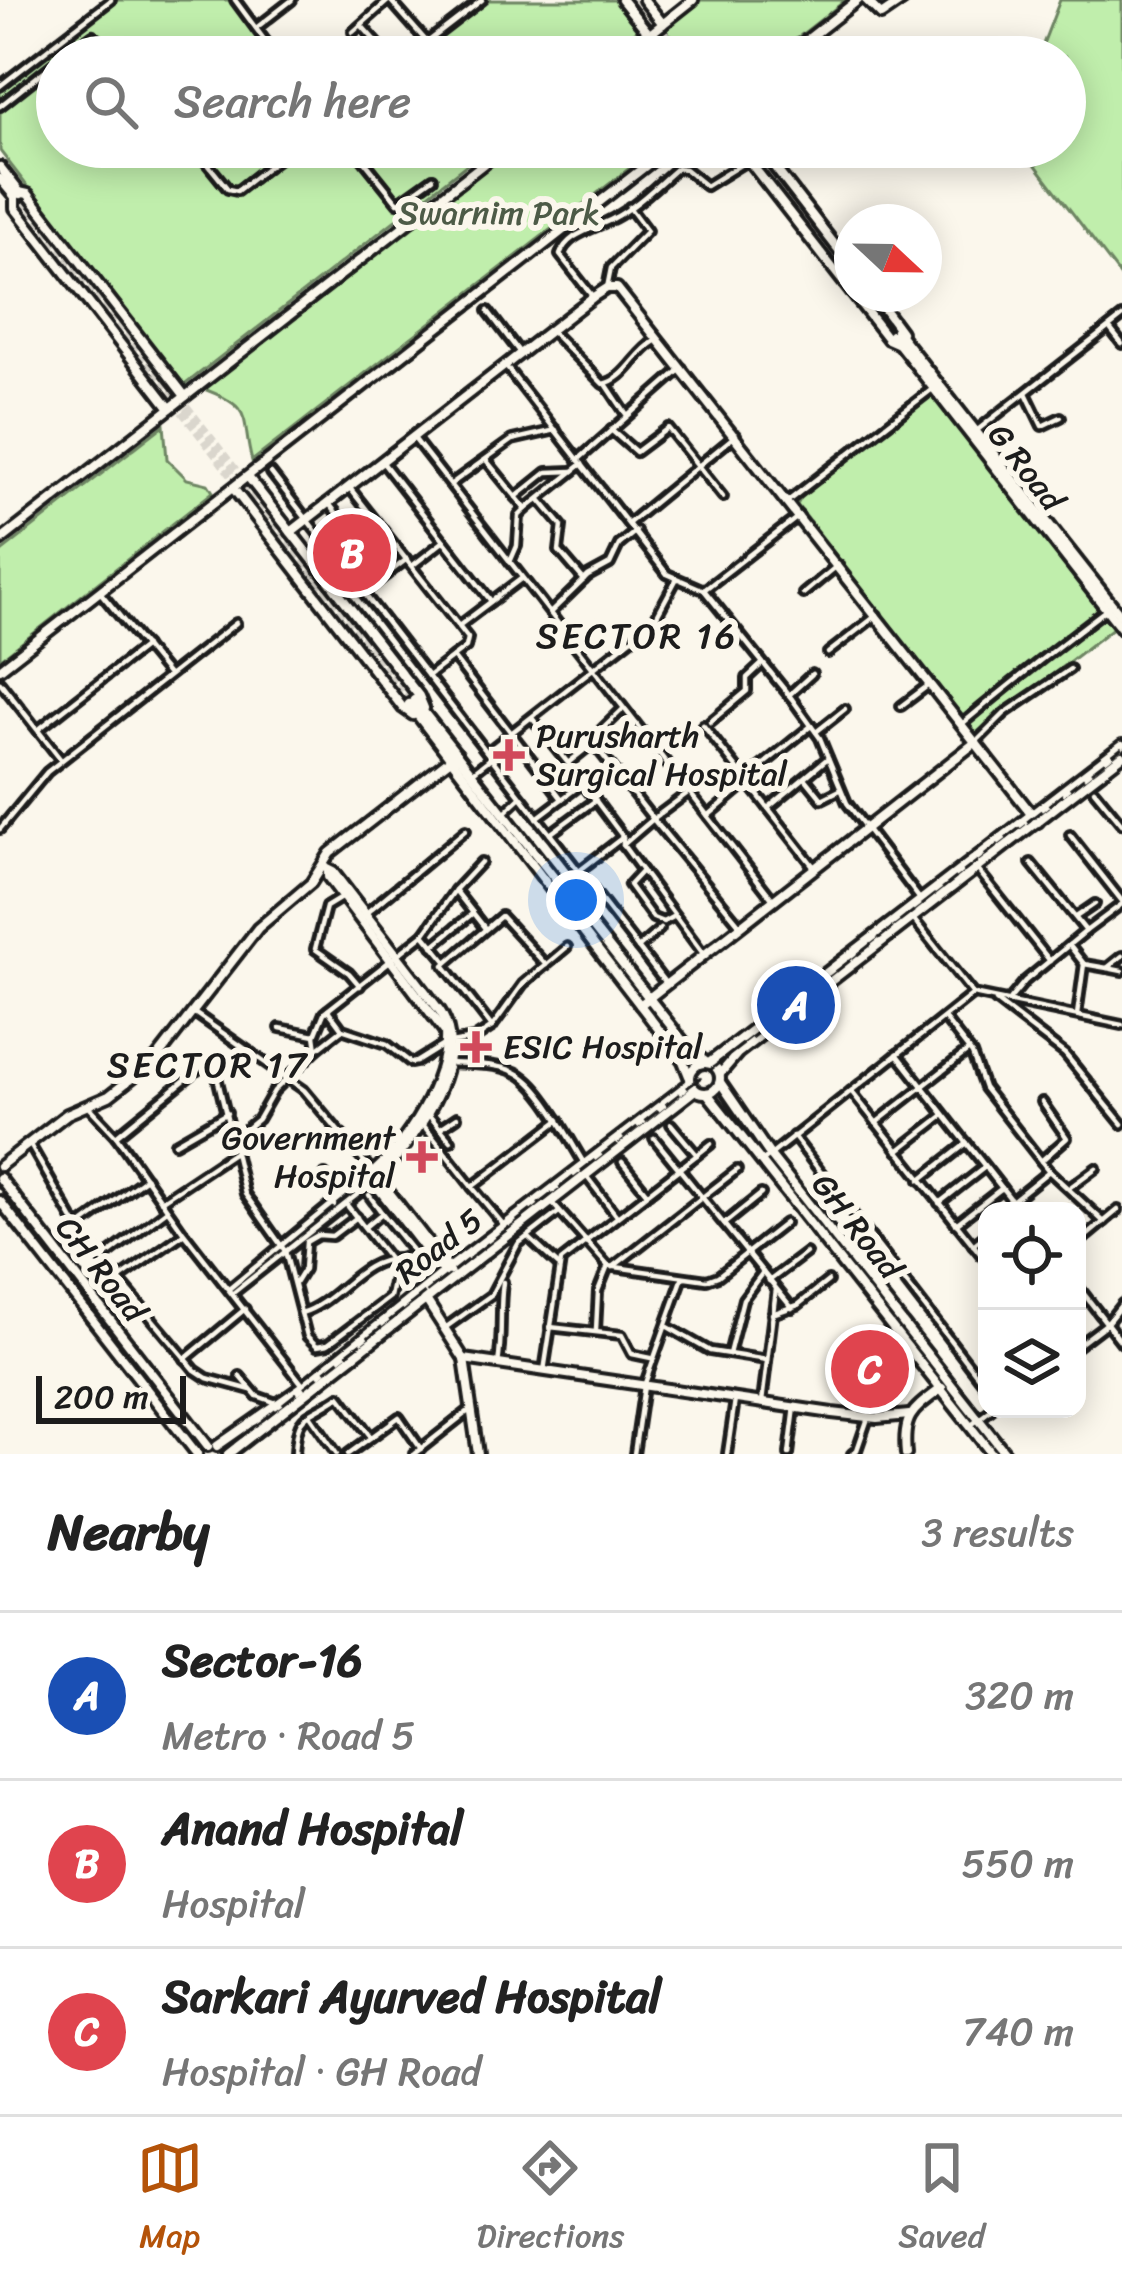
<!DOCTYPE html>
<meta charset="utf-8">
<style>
:root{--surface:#fff;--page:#f2f2f2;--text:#222;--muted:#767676;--line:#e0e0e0;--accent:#b45309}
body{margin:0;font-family:Sriracha,sans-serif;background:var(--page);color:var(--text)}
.controls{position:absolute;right:36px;bottom:36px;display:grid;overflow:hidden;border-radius:24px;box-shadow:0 6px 30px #0003}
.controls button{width:108px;height:108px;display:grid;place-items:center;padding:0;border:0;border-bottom:3px solid var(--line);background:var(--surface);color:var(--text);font:60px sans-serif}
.compass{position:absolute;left:834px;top:204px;width:108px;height:108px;border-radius:50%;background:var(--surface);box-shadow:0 6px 30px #0003;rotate:112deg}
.scale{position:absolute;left:36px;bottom:30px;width:150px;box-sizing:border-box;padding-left:12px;border:6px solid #1c1c1c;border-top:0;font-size:33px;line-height:42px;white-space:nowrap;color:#1c1c1c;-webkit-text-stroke:9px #fbf7ec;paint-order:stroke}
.you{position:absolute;left:576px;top:900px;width:42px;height:42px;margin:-30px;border:9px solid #fff;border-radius:50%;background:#1a73e8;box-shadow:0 0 0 18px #1a73e833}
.badge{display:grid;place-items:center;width:78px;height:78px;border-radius:50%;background:var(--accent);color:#fff;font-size:39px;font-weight:700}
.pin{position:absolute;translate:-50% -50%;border:6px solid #fff;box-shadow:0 3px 12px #0006}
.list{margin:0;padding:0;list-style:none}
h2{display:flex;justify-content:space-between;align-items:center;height:156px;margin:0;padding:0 48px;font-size:51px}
h2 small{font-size:39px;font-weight:400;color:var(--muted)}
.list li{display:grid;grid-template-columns:78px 1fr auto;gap:36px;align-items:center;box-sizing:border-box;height:168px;padding:0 48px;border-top:3px solid var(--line)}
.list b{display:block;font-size:45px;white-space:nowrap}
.list p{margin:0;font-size:39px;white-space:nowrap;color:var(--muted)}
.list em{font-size:39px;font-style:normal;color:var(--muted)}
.icon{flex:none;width:66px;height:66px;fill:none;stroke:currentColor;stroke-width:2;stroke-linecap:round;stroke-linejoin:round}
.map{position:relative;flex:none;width:1122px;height:1454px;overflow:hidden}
.search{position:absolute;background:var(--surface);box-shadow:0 6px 30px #0003;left:36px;right:36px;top:36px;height:132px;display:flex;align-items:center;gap:30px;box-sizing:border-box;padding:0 42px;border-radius:66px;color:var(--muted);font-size:45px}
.sheet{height:660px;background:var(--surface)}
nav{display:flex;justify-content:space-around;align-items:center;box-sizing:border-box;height:168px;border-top:3px solid var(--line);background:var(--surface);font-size:33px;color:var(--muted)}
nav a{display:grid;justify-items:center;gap:6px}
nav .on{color:var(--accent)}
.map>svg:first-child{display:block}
</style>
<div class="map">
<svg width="1122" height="1454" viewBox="0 0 1122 1454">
<rect width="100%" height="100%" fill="#fbf7ec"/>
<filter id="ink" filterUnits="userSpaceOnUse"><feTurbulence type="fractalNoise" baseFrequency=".00833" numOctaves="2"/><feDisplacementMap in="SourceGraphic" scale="24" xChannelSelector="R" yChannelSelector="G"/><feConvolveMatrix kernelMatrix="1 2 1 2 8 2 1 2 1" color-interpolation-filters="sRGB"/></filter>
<g filter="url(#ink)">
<g fill="#c0eeac" stroke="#6e8564" stroke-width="3">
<polygon points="110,0 232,0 272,57 57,57 57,147 489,147 182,387 0,151 0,88"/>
<polygon points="486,0 623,0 643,26 604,57 411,57"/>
<polygon points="696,0 846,0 773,57 687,57 663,26"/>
<polygon points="1060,0 1122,0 1122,278 1022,147 1065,147 1065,57 1038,57"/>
<path d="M511,147h146l-405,314c-12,-43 5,-53 -51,-73z"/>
<polygon points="932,395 1113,628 975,734 797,505 804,492"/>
<polygon points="164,425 167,459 187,479 208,484 213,492 0,660 0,553"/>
</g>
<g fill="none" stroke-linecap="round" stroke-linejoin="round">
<g stroke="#dad6cd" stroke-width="8" stroke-dasharray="8 4" stroke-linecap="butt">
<polyline points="631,0 675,57"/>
<polyline points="639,0 683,57"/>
<polyline points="745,147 852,284"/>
<polyline points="753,147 852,273"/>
<polyline points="25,198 414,700"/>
<polyline points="20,203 409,704"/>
<polyline points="860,294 892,335"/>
</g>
<defs>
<g id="street">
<polyline points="235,0 277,57"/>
<polyline points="390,0 427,42"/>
<polyline points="362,26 378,44"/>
<polyline points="256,28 292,0"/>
<polyline points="353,32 389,0"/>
<polyline points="62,57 93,35 119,57"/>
<polyline points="408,57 482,0"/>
<polyline points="0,86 111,0"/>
<polyline points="0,106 57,61"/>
<polyline points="194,147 228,189 237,191 293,147"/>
<polyline points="353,147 398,203 433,178"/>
<polyline points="607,288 611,268 647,231 629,207"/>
<path d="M593,297l-33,-42c7,-22 35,-26 54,-37 23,-12 43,-33 63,-50l8,1 21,17 42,-26"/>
<polyline points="488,311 520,353"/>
<polyline points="1111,330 1122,344"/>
<path d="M551,331l52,53c24,-5 31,-31 52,-43"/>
<polyline points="507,368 667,574 704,590 792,699 820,738 847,803 922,902"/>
<polyline points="606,384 626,414"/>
<polyline points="1026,393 1042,426 1061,417"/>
<polyline points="611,430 636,452 668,428 723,497"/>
<polyline points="975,432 1122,317"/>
<polyline points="413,437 774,901"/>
<polyline points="486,460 526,509 582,464"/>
<polyline points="578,460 682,368"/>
<polyline points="384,464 491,601"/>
<polyline points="271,473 666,984"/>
<polyline points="451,484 512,440 556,430"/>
<polyline points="349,487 468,638 466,647 428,676"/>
<polyline points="516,497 547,472 573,471"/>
<polyline points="541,501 562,526 559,551 584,580"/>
<polyline points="788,501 935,387"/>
<polyline points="330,505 386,575"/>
<polyline points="629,523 736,435"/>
<polyline points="510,562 517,546 519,516 526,509"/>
<polyline points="412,566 444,541"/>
<polyline points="704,590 799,516"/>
<polyline points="100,592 168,675"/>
<polyline points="364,592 407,559"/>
<polyline points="803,594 838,565"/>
<polyline points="551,612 588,576 610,564 619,545 636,531"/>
<polyline points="460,625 522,578"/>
<polyline points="828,653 877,615"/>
<polyline points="453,657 562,799"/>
<polyline points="0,682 61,760"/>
<polyline points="789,695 812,674"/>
<polyline points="901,706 930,684"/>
<polyline points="532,718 568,763 593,743 653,819 689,792"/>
<polyline points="710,722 747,691 747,678 762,664"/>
<path d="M962,724c47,-40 95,-77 145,-115"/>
<polyline points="703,725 815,868"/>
<polyline points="39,729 145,646"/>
<polyline points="816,732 845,709"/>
<polyline points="976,742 1005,713 1070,669"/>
<polyline points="593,743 592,739 623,709"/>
<polyline points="487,752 654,621 676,580"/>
<polyline points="569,765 623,837"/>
<polyline points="472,773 491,758"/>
<polyline points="805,778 822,799 840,790"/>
<polyline points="1094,790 1122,824"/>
<polyline points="768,808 828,758"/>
<polyline points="504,813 521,797"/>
<polyline points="708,816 742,787 748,777 811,726"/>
<polyline points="537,818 583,783"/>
<polyline points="0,829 47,772 236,623"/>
<polyline points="550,834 596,800"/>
<polyline points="1070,835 1122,901"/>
<polyline points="623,845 704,955"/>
<polyline points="1031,863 1086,931 1122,904"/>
<polyline points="977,869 1050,961"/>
<polyline points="579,871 623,837 623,845 653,819 740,925"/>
<polyline points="642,871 629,885 653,918 663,922 674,916"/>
<polyline points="455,890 484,927"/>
<polyline points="344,896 326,907 315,949 349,973 360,986"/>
<polyline points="365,914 466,830"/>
<polyline points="1076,917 1095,904"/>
<polyline points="914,920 973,994 1122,1025"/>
<polyline points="424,934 447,962"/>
<polyline points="1069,945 1084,964 1107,968 1122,956"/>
<polyline points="433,946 473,913"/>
<polyline points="638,948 660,929"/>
<polyline points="1107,968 1122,971"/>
<polyline points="1010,999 1025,981 1086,931"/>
<polyline points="996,1001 1065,1054 1122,1124"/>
<polyline points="328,1010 342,1029 387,1044 411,1063 416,1062 445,1044 474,1039 492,1027 523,984 567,947"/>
<polyline points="193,1012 304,1090 371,1170"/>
<polyline points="1077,1015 1084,964"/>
<polyline points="944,1018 972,1054 984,1088 1049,1171 1104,1222"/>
<polyline points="492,1027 444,965 501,916 546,965"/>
<polyline points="280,1028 315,1035"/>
<polyline points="317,1049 341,1030"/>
<polyline points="897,1054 1020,1211"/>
<path d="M448,1063c21,1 48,0 67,9 27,12 53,66 69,91"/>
<polyline points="851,1091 987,1262"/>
<polyline points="87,1105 116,1136 184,1233 303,1385"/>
<polyline points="427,1113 451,1141"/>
<polyline points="876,1123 969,1050"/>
<polyline points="671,1124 697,1155"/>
<polyline points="424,1126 472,1187"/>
<polyline points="442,1127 457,1117"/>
<polyline points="116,1136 207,1062 214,1064 245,1194 285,1251 307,1336 317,1346 328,1344 390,1297 398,1259 429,1251"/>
<polyline points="793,1136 987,1388"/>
<polyline points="654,1138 792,1308"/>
<polyline points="233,1140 258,1119 274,1091 317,1049 315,1035 324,1013 424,934 455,890 481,862"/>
<polyline points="29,1143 81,1234 195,1370 207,1378 251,1390"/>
<polyline points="175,1143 227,1113"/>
<polyline points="898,1151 944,1115"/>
<polyline points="1041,1161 1067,1138 1042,1102"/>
<polyline points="622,1162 647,1193"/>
<polyline points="762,1162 973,994"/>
<polyline points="325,1175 334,1205"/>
<polyline points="587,1177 617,1216"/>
<polyline points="920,1180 967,1143"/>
<polyline points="1069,1188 1096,1168"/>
<polyline points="369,1195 382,1213"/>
<polyline points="161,1201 236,1151"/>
<polyline points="1012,1201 1049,1171"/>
<polyline points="552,1203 608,1266 707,1280 718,1276 785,1223"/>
<polyline points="939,1203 985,1167"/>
<polyline points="346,1204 389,1259"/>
<polyline points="502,1223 472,1187 559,1120"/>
<polyline points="724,1224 761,1194"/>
<polyline points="956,1224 1002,1188"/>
<polyline points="79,1227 146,1178"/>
<polyline points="365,1227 382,1213 415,1254"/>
<polyline points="528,1237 558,1265"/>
<polyline points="1077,1244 1118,1210"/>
<polyline points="973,1245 987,1234"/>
<polyline points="102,1259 167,1210"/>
<polyline points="613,1267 737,1170"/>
<polyline points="119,1279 183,1234"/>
<polyline points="769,1281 806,1253"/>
<polyline points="296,1282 304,1269 306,1242 318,1235 332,1236 357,1217"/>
<polyline points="1077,1285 1122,1343"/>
<polyline points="230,1288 368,1174"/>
<polyline points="233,1293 373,1182"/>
<path d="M301,1313c36,-10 58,-55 97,-54"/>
<polyline points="772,1314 798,1305 828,1281"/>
<polyline points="550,1327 622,1335 632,1354 651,1358"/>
<polyline points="668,1327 710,1351 767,1360"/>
<polyline points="445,1328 491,1295 518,1244 559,1212"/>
<polyline points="596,1330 598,1291 608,1266"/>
<polyline points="1077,1346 1106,1324 1122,1304"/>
<polyline points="729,1354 743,1299 763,1272"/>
<polyline points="185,1359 245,1309"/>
<path d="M498,1364c5,-29 1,-54 5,-82"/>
<polyline points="544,1371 561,1261 711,1144"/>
<polyline points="240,1376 257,1396 274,1402"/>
<polyline points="762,1402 776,1289"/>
<polyline points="310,1415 337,1454"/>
<polyline points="970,1426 992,1409"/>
<path d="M295,1454c2,-44 10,-34 45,-58l31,41"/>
<polyline points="348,1454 399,1417 421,1449"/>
<polyline points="414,1454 471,1409"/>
<polyline points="634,1454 644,1386 683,1277"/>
<polyline points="727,1454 735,1400"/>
<polyline points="789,1454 795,1407"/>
<polyline points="852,1454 857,1450 868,1418"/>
</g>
<g id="secondary">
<polyline points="622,0 650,35"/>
<polyline points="644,0 663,24"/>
<polyline points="866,0 881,15 903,0"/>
<polyline points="621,57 693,0"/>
<polyline points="785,57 858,0"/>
<polyline points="738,147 852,293"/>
<polyline points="759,147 852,267"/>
<polyline points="0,167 21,194"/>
<polyline points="0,179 15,197"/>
<polyline points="19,192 28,194 185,396"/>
<polyline points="15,197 15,208 170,408"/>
<polyline points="853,294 888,339 897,343"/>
<polyline points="873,294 901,332"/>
<polyline points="896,330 1122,617"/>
<polyline points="892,335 1122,629"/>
<polyline points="248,477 419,696 424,708"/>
<polyline points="233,488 403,708 413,715"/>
<polyline points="291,532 593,297 607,288 617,288 1038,822"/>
<polyline points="0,541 505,147"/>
<polyline points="0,669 670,147"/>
<polyline points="414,700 690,1050 707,1063"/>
<polyline points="409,704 640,1005 683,1061 689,1076"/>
<path d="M325,868l8,4 107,139c34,52 -29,135 -67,171"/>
<path d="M328,871v6l117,155c3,49 -39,113 -76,144l75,97"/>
<polyline points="640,1005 976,742"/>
<circle cx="705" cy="1078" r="15"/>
<polyline points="709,1063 1122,745"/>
<polyline points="720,1074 738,1053 1122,756"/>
<polyline points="720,1082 770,1155 1006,1454"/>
<polyline points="707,1093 992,1454"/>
<polyline points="0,1166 67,1114 109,1096 157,1058 258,928 311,883 330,853 457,754"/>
<polyline points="0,1178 208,1446"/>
<polyline points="378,1178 450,1271"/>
<polyline points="0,1201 197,1454"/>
<polyline points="423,1295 464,1359 478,1454"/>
<polyline points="464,1359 832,1413 877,1418 909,1415"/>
<polyline points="217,1446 303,1386 448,1269 690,1083"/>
<polyline points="228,1454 695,1090"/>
<path d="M906,1454c-4,-39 7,-44 36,-66"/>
</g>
</defs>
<use href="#street" stroke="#1c1c1c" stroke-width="14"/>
<use href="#secondary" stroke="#1c1c1c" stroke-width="16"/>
<use href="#street" stroke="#fbf7ec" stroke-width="4.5"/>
<use href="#secondary" stroke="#fbf7ec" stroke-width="8"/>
<polyline stroke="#1c1c1c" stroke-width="3" stroke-dasharray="18 9" stroke-linecap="butt" points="219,1454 1122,748"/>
</g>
</g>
<g fill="#d1495b" stroke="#fbf7ec" stroke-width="4.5">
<path d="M503 737h12v12h12v12h-12v12h-12v-12h-12v-12h12z"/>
<path d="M470 1029h12v12h12v12h-12v12h-12v-12h-12v-12h12z"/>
<path d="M416 1139h12v12h12v12h-12v12h-12v-12h-12v-12h12z"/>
</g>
<g text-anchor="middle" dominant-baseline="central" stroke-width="12" stroke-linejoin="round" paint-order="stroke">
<g font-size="33" fill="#4d5b47" stroke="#fbf7ec">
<text x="499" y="213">Swarnim Park</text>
</g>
<g font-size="33" fill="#1c1c1c" stroke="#fbf7ec">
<text transform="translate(1026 467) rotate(52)">G Road</text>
<text transform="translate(857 1226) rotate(52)">GH Road</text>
<text transform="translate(439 1246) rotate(-38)">Road 5</text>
<text transform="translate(101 1269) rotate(52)">CH Road</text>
</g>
<g font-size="33" fill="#1c1c1c" stroke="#fbf7ec" text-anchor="start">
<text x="536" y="736">Purusharth<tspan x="536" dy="38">Surgical Hospital</tspan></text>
<text x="503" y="1047">ESIC Hospital</text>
<text x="395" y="1138" text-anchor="end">Government<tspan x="395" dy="38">Hospital</tspan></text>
</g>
<g font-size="36" letter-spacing="3" fill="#1c1c1c" stroke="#fbf7ec">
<text x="637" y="636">SECTOR 16</text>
<text x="208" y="1065">SECTOR 17</text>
</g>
</g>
</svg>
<div class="controls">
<button><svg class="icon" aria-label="locate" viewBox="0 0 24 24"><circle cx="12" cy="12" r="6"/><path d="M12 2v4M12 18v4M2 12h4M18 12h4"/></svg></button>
<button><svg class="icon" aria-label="layers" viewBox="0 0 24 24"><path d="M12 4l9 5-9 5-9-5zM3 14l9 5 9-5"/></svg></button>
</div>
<svg class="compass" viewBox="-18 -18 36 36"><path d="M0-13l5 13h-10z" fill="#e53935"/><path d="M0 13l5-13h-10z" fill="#767676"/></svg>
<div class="scale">200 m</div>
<div class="you"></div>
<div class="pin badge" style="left:796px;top:1005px;background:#1a4fb4">A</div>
<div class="pin badge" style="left:352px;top:553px;background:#e0444e">B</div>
<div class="pin badge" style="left:870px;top:1369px;background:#e0444e">C</div>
<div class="search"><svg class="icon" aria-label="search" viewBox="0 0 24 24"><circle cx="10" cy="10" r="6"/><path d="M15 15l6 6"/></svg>Search here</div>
</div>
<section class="sheet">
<h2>Nearby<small>3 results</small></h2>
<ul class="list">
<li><span class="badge" style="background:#1a4fb4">A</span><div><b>Sector-16</b><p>Metro · Road 5</p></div><em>320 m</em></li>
<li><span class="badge" style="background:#e0444e">B</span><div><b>Anand Hospital</b><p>Hospital</p></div><em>550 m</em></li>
<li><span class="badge" style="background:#e0444e">C</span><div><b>Sarkari Ayurved Hospital</b><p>Hospital · GH Road</p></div><em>740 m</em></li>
</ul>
</section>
<nav>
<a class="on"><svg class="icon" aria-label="map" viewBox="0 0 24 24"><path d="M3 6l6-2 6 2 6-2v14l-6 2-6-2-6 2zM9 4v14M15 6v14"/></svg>Map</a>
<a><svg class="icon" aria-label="directions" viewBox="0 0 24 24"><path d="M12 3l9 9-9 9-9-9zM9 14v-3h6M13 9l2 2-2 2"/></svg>Directions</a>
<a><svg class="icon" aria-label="saved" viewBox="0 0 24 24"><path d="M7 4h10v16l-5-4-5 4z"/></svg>Saved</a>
</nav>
